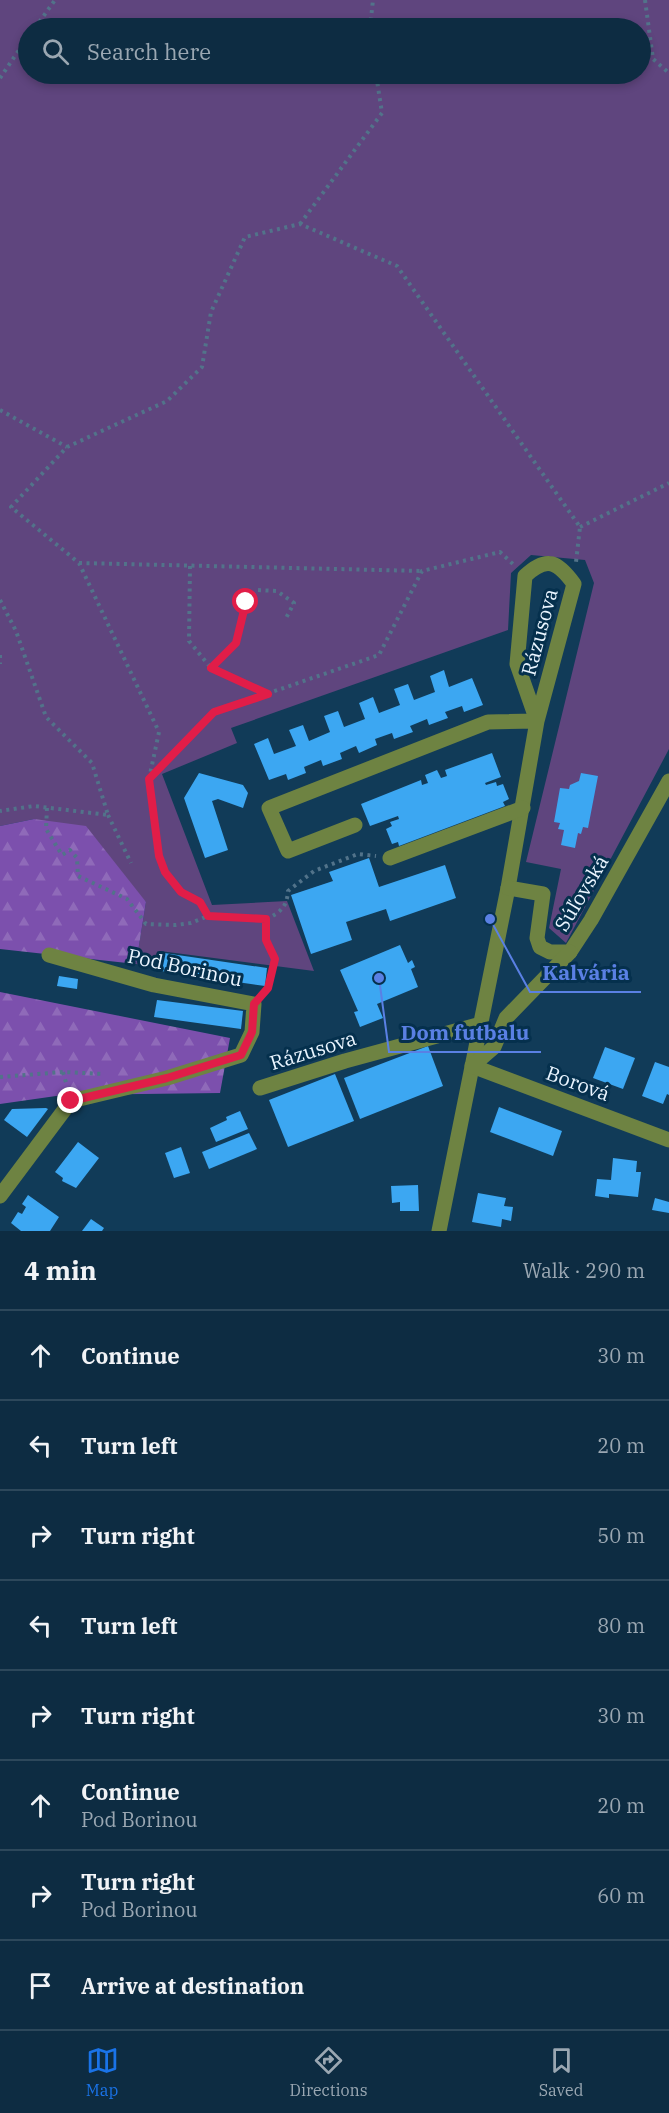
<!DOCTYPE html>
<meta charset="utf-8">
<style>
:root{--surface:#0d2c42;--page:#1b384d;--text:#f1f3f6;--muted:#9aa7b2;--line:#2d485b;--accent:#1a73e8}
body{margin:0;font-family:"IBM Plex Serif",serif;background:var(--page);color:var(--text)}
.stop{position:absolute;width:18px;height:18px;margin:-14px;border:4px solid #e11d48;border-radius:50%;background:#fff}
.stop.end{background:#e11d48;border-color:#fff;box-shadow:0 2px 6px #0008}
.list{margin:0;padding:0;list-style:none}
h2{display:flex;justify-content:space-between;align-items:center;height:78px;margin:0;padding:0 24px;font-size:26px}
h2 small{font-size:20px;font-weight:400;color:var(--muted)}
.list li{display:grid;grid-template-columns:39px 1fr auto;gap:18px;align-items:center;box-sizing:border-box;height:90px;padding:0 24px;border-top:2px solid var(--line)}
.list b{display:block;font-size:22px;white-space:nowrap}
.list p{margin:0;font-size:20px;white-space:nowrap;color:var(--muted)}
.list em{font-size:20px;font-style:normal;color:var(--muted)}
.icon{flex:none;width:33px;height:33px;fill:none;stroke:currentColor;stroke-width:2;stroke-linecap:round;stroke-linejoin:round}
.map{position:relative;flex:none;width:669px;height:1231px;overflow:hidden}
.search{position:absolute;background:var(--surface);box-shadow:0 3px 9px #0003;left:18px;right:18px;top:18px;height:66px;display:flex;align-items:center;gap:15px;box-sizing:border-box;padding:0 21px;border-radius:33px;color:var(--muted);font-size:22px}
.sheet{height:798px;background:var(--surface)}
nav{display:flex;justify-content:space-around;align-items:center;box-sizing:border-box;height:84px;border-top:2px solid var(--line);background:var(--surface);font-size:16px;color:var(--muted)}
nav a{display:grid;justify-items:center;gap:3px}
nav .on{color:var(--accent)}
.map>svg:first-child{display:block}
</style>
<div class="map">
<svg width="669" height="1231" viewBox="0 0 669 1231">
<defs>
<pattern id="forest-firs" width="22" height="20" patternUnits="userSpaceOnUse" patternTransform="scale(1.5)"><rect width="22" height="20" fill="#7c50ad"/><path d="M5 1l3.5 6h-7zM16 11l3.5 6h-7z" fill="#8f6ab9"/></pattern>
</defs>
<rect width="100%" height="100%" fill="#113b58"/>
<path fill="#5f457e" fill-rule="evenodd" d="M0,0h669v749l-103,194 -17,-15 12,-59 -35,-7 68,-279 -9,-23 -54,-5 -20,18 -3,57 -277,98 6,15 -75,31 50,131 75,-4 27,70 -154,-20 -4,17 -20,-4 10,-62 -112,-83 -34,7zM28,28h612v46h-612z"/>
<g fill="url(#forest-firs)">
<polygon points="34,819 86,826 146,902 136,964 0,949 0,826"/>
<polygon points="0,992 230,1038 220,1093 63,1095 0,1104"/>
</g>
<g fill="#3ca7f2">
<polygon points="444,670 449,687 472,678 483,705 464,712 462,706 445,712 448,718 429,725 427,719 410,726 413,732 394,739 392,733 375,739 377,745 359,753 356,746 340,753 342,759 323,766 321,760 304,767 306,773 288,780 286,774 269,780 254,744 268,738 274,754 296,746 289,730 303,725 309,741 330,732 324,716 338,711 344,727 365,719 359,703 373,697 379,713 400,705 394,689 408,684 414,700 435,692 430,676"/>
<polygon points="492,753 501,777 485,783 486,785 496,782 497,786 503,784 509,799 503,802 505,806 399,846 398,842 392,844 386,829 392,826 390,822 399,819 398,816 370,826 361,804 421,780 422,785 428,783 425,775 437,770 441,778 447,776 445,770"/>
<polygon points="199,773 243,785 248,793 243,808 218,799 212,801 228,850 205,858 184,798"/>
<polygon points="581,773 598,776 588,828 583,827 581,834 578,833 575,848 561,845 564,830 558,829 560,823 554,822 560,788 569,789 570,785 579,781"/>
<polygon points="369,858 379,887 445,865 456,898 390,921 386,909 346,922 352,940 311,954 291,895 333,881 329,872"/>
<polygon points="400,945 408,963 412,960 415,967 411,969 418,987 377,1004 383,1018 360,1027 354,1012 358,1011 340,970"/>
<polygon points="164,953 267,968 265,986 161,971"/>
<polygon points="59,976 78,979 77,989 57,986"/>
<polygon points="157,1000 243,1011 241,1029 154,1017"/>
<polygon points="428,1046 443,1086 360,1119 344,1078"/>
<polygon points="605,1047 635,1058 623,1089 593,1078"/>
<polygon points="655,1062 669,1067 669,1095 667,1094 663,1104 642,1096"/>
<polygon points="335,1074 354,1121 288,1147 269,1100"/>
<polygon points="499,1107 562,1131 553,1156 490,1132"/>
<polygon points="46,1108 48,1109 27,1137 4,1120 12,1109"/>
<polygon points="240,1111 248,1129 216,1142 210,1128 227,1120 226,1117"/>
<polygon points="249,1133 257,1149 209,1169 202,1152"/>
<polygon points="78,1142 99,1158 76,1188 62,1181 63,1178 55,1172"/>
<polygon points="181,1147 190,1173 174,1178 165,1153"/>
<polygon points="613,1158 637,1161 636,1172 641,1172 638,1197 609,1194 609,1198 595,1196 597,1179 611,1180"/>
<polygon points="418,1185 419,1211 400,1211 400,1202 392,1203 391,1186"/>
<polygon points="478,1193 506,1198 504,1206 513,1207 511,1221 502,1219 501,1227 472,1222"/>
<polygon points="28,1195 59,1217 50,1231 21,1231 11,1223 18,1212 22,1214 26,1207 22,1204"/>
<polygon points="655,1198 669,1202 669,1213 652,1210"/>
<polygon points="91,1219 104,1228 102,1231 82,1231"/>
</g>
<g fill="none" stroke-linecap="round" stroke-linejoin="round">
<g stroke="#52738a" stroke-width="4" stroke-dasharray="3 4.5" stroke-linecap="butt">
<polyline points="645,0 653,59 669,73"/>
<polyline points="35,28 55,0"/>
<polyline points="370,28 373,0"/>
<polyline points="0,78 28,37"/>
<polyline points="300,224 382,113 376,74"/>
<polyline points="0,410 67,447"/>
<polyline points="580,527 669,483"/>
<polyline points="79,563 422,571"/>
<polyline points="190,566 189,641 211,668"/>
<polyline points="0,600 16,631 46,717 92,763 108,815 34,806 0,811"/>
<polyline points="0,655 0,664"/>
<polyline points="268,694 211,668 236,643 246,602 257,590 277,591 294,603 285,620"/>
<polyline points="149,779 159,732 79,563 11,507 67,447 167,401 202,367 211,312 245,237 300,224 397,266 580,527 576,562"/>
<polyline points="47,808 46,829 62,855 70,850 77,858 78,876 127,899 146,924 176,925 191,923 208,916 266,919 266,940 275,959 268,988 265,992"/>
<polyline points="108,815 131,863"/>
<polyline points="208,916 200,902 181,892 165,872 159,856 149,779 214,712 379,655 422,571 500,552 514,565"/>
<path d="M266,919c14,-6 21,-12 22,-28l26,-20 44,-17 18,2"/>
<polyline points="63,1072 67,1086"/>
<polyline points="0,1077 63,1072 104,1074"/>
</g>
<g stroke="#6e8342" stroke-width="15">
<path d="M355,825l-67,26 -19,-43 219,-86 49,-1 37,-137c-16,-22 -27,-29 -49,-8l-8,88 20,57 -29,167 -69,343"/>
<polyline points="390,858 523,808"/>
<polyline points="508,888 543,894 537,938 540,947 550,952 570,952 591,920 669,781"/>
<polyline points="570,952 506,1018 494,1047 472,1066 669,1140"/>
<polyline points="260,1088 345,1061 481,1024"/>
<polyline points="0,1196 71,1101 167,1078 241,1055 252,1032 254,1004 154,985 49,955"/>
</g>
</g>
<g fill="none" stroke-linecap="round" stroke-linejoin="round">
<polyline stroke="#e11d48" stroke-width="8" points="71,1101 167,1078 241,1055 252,1032 254,1004 268,988 275,959 266,940 266,919 208,916 200,902 181,892 165,872 159,856 149,779 214,712 268,694 211,668 236,643 246,602"/>
</g>
<g text-anchor="middle" dominant-baseline="central" stroke-width="6" stroke-linejoin="round" paint-order="stroke">
<g font-size="20" fill="#eaf5ff" stroke="#05304d">
<text transform="translate(539 632) rotate(-75)">Rázusova</text>
<text transform="translate(581 893) rotate(-59)">Súľovská</text>
<text transform="translate(185 967) rotate(12)">Pod Borinou</text>
<text transform="translate(313 1050) rotate(-17)">Rázusova</text>
<text transform="translate(578 1083) rotate(20)">Borová</text>
</g>
</g>
<path fill="none" stroke="#5a80e4" stroke-width="2" d="M490 919L530 992H641M379 978L389 1052H541"/>
<g fill="#5a80e4" stroke="#05304d" stroke-width="2">
<circle cx="490" cy="919" r="6"/>
<circle cx="379" cy="978" r="6"/>
</g>
<g font-size="21" text-anchor="middle" font-weight="bold" fill="#5a80e4" stroke="#05304d" stroke-width="6" stroke-linejoin="round" paint-order="stroke">
<text x="586" y="980">Kalvária</text>
<text x="465" y="1040">Dom futbalu</text>
</g>
</svg>
<div class="stop" style="left:246px;top:602px"></div>
<div class="stop end" style="left:71px;top:1101px"></div>
<div class="search"><svg class="icon" aria-label="search" viewBox="0 0 24 24"><circle cx="10" cy="10" r="6"/><path d="M15 15l6 6"/></svg>Search here</div>
</div>
<section class="sheet">
<h2>4 min<small>Walk · 290 m</small></h2>
<ul class="list">
<li><svg class="icon" aria-label="ahead" viewBox="0 0 24 24"><path d="M12 20V5M6 11l6-6 6 6"/></svg><div><b>Continue</b></div><em>30 m</em></li>
<li><svg class="icon" aria-label="left" viewBox="0 0 24 24"><path d="M17 20v-9H6M10 6l-5 5 5 5"/></svg><div><b>Turn left</b></div><em>20 m</em></li>
<li><svg class="icon" aria-label="right" viewBox="0 0 24 24"><path d="M7 20v-9h11M14 6l5 5-5 5"/></svg><div><b>Turn right</b></div><em>50 m</em></li>
<li><svg class="icon" aria-label="left" viewBox="0 0 24 24"><path d="M17 20v-9H6M10 6l-5 5 5 5"/></svg><div><b>Turn left</b></div><em>80 m</em></li>
<li><svg class="icon" aria-label="right" viewBox="0 0 24 24"><path d="M7 20v-9h11M14 6l5 5-5 5"/></svg><div><b>Turn right</b></div><em>30 m</em></li>
<li><svg class="icon" aria-label="ahead" viewBox="0 0 24 24"><path d="M12 20V5M6 11l6-6 6 6"/></svg><div><b>Continue</b><p>Pod Borinou</p></div><em>20 m</em></li>
<li><svg class="icon" aria-label="right" viewBox="0 0 24 24"><path d="M7 20v-9h11M14 6l5 5-5 5"/></svg><div><b>Turn right</b><p>Pod Borinou</p></div><em>60 m</em></li>
<li><svg class="icon" aria-label="arrive" viewBox="0 0 24 24"><path d="M6 21V4h12l-3 4 3 4H6"/></svg><div><b>Arrive at destination</b></div></li>
</ul>
</section>
<nav>
<a class="on"><svg class="icon" aria-label="map" viewBox="0 0 24 24"><path d="M3 6l6-2 6 2 6-2v14l-6 2-6-2-6 2zM9 4v14M15 6v14"/></svg>Map</a>
<a><svg class="icon" aria-label="directions" viewBox="0 0 24 24"><path d="M12 3l9 9-9 9-9-9zM9 14v-3h6M13 9l2 2-2 2"/></svg>Directions</a>
<a><svg class="icon" aria-label="saved" viewBox="0 0 24 24"><path d="M7 4h10v16l-5-4-5 4z"/></svg>Saved</a>
</nav>
